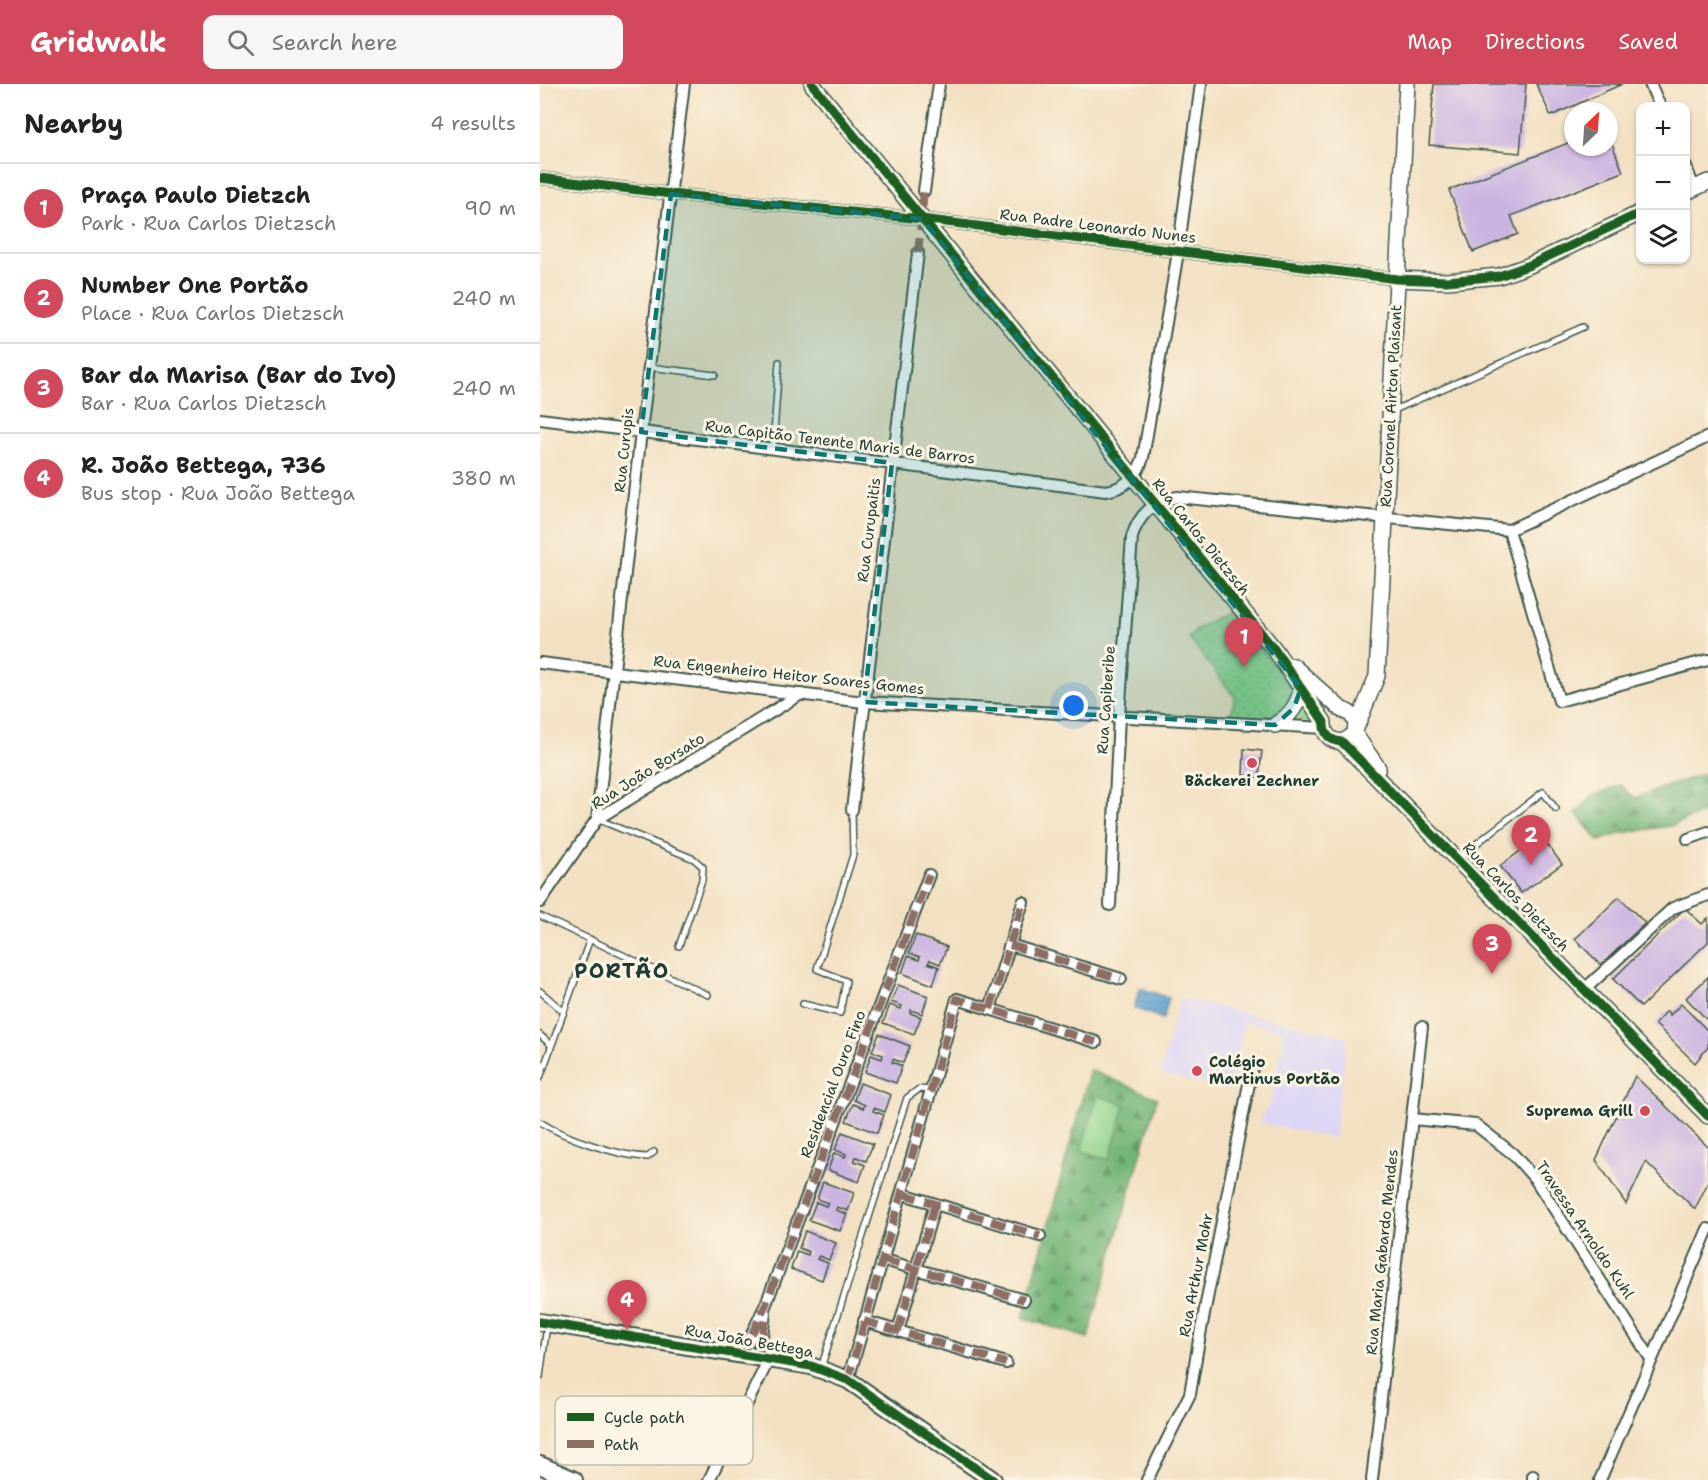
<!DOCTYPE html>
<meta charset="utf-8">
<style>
:root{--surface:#fff;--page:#f6f6f6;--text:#222;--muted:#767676;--line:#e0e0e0;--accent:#d1495b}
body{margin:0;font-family:"Shantell Sans",sans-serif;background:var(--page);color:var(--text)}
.controls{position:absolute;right:18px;top:18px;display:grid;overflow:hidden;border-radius:12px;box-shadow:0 2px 4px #0004}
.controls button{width:54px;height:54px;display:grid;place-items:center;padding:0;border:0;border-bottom:2px solid var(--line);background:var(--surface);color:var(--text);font:30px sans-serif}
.compass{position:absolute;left:1024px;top:18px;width:54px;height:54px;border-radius:50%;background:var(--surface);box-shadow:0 2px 4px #0004;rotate:25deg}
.you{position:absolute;left:534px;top:622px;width:21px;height:21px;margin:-15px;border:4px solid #fff;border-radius:50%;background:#1a73e8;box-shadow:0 0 0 9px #1a73e833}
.badge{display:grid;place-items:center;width:39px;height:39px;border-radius:50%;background:var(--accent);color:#fff;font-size:20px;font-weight:700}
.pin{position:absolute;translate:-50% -50px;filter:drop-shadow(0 2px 3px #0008)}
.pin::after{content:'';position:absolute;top:32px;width:21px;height:18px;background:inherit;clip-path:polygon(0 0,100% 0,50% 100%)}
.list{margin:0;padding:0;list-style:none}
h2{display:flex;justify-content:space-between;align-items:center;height:78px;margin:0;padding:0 24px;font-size:26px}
h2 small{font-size:20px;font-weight:400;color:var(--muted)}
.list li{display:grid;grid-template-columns:39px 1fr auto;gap:18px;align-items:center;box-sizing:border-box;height:90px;padding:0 24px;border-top:2px solid var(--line)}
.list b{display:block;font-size:22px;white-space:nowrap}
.list p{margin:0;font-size:20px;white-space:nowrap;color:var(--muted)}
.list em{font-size:20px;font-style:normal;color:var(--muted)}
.icon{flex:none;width:33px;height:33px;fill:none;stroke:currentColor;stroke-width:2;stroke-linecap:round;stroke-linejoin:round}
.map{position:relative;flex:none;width:1168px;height:1396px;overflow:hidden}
header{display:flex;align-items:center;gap:36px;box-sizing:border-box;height:84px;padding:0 30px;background:var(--accent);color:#fff}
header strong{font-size:28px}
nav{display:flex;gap:33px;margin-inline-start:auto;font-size:21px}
.search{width:420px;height:54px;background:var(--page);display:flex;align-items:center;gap:15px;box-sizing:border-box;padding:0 21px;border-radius:12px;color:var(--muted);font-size:22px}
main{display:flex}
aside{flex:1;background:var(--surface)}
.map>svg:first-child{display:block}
</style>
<header>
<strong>Gridwalk</strong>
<div class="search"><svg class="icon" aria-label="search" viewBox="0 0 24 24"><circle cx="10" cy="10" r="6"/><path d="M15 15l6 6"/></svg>Search here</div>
<nav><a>Map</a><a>Directions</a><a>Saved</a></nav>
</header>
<main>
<aside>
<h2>Nearby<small>4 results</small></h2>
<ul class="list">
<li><span class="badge">1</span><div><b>Praça Paulo Dietzch</b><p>Park · Rua Carlos Dietzsch</p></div><em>90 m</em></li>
<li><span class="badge">2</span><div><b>Number One Portão</b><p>Place · Rua Carlos Dietzsch</p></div><em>240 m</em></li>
<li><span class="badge">3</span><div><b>Bar da Marisa (Bar do Ivo)</b><p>Bar · Rua Carlos Dietzsch</p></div><em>240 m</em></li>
<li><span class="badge">4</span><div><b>R. João Bettega, 736</b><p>Bus stop · Rua João Bettega</p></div><em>380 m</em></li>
</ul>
</aside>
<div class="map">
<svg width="1168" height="1396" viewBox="0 0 1168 1396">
<defs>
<pattern id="grass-dots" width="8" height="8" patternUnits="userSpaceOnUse" patternTransform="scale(1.5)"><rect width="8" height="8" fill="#8fd38c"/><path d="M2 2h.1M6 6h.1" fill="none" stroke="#74ac73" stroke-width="1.8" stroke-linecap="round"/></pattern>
<pattern id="forest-firs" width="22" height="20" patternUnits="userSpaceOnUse" patternTransform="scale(1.5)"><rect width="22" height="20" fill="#73b578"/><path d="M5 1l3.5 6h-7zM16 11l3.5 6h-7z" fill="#5e9463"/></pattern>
<pattern id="water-rules" width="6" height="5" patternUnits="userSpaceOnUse" patternTransform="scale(1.5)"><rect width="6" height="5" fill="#5fa5d5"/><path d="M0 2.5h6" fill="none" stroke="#4e88ae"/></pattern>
</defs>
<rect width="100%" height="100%" fill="#fcf5e5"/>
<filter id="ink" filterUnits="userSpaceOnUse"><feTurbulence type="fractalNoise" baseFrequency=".0167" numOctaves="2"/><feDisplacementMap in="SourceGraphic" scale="12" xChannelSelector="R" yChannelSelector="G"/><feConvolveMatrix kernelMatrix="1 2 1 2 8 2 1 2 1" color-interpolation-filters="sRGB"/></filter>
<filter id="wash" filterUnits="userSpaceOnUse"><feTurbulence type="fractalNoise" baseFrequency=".008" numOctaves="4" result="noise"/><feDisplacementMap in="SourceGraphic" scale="24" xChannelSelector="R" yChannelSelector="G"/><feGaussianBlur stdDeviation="1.35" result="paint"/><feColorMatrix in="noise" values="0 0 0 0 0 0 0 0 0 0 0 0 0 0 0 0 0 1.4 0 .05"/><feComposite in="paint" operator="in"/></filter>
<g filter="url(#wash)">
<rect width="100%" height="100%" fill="#f3e0c2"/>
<polygon fill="#ddd5f6" points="640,914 807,953 794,1055 720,1038 731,1017 745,947 705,938 694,984 693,1007 620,990"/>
<polygon fill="url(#grass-dots)" stroke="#578860" stroke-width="1.5" points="689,527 781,638 690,633 695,613 649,554 654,549 656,545"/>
<g fill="url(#forest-firs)" stroke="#497956" stroke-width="1.5">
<polygon points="1168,688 1168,727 1130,742 1082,749 1059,757 1036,730 1052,712 1081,701 1094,714"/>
<polygon points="550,986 617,1014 548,1254 483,1234"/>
</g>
<polygon fill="#8fd38c" stroke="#578860" stroke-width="1.5" points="558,1011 585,1021 569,1076 541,1066"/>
<polygon fill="url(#water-rules)" stroke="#3f7184" stroke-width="1.5" points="600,904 629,914 623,935 594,924"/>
<g id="blocks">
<g fill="#cab2e1">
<polygon points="894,0 986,0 980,69 889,61"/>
<polygon points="996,0 1082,0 1011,32"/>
<polygon points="1069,52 1083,88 971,132 978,150 933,168 909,106 1033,57 1033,63 1069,63"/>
<polygon points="704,665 722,667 719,693 703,691"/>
<polygon points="1001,752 1022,780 981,809 960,782"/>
<polygon points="1079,813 1105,839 1061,881 1035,855"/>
<polygon points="1145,824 1162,840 1168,834 1168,858 1101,923 1073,895"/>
<polygon points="376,851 407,863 400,880 390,876 388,879 399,883 393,901 362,889 368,872 379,876 380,873 369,869"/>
<polygon points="1168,893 1168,937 1146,914"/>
<polygon points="358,901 388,912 382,930 371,926 370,929 381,933 374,950 343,939 350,921 361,925 362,922 351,918"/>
<polygon points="1141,920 1168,947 1168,963 1155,979 1115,940 1127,927 1130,931"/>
<polygon points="339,950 370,962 363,979 353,975 352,978 362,982 356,999 325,988 331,971 342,975 343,971 332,967"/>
<polygon points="1095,992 1168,1063 1168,1098 1155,1125 1106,1078 1086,1120 1056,1076"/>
<polygon points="320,999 351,1011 345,1028 334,1024 333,1027 344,1031 337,1049 306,1037 313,1020 323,1024 325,1021 314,1016"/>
<polygon points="302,1048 333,1060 326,1077 316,1073 314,1077 325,1081 319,1098 288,1086 294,1069 305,1073 306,1070 295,1066"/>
<polygon points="283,1098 314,1109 308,1127 297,1123 296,1126 307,1130 300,1147 269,1136 276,1118 286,1122 288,1119 277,1115"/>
<polygon points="265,1147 296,1159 289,1176 279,1172 277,1175 288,1179 282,1196 251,1185 257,1167 268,1171 269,1168 259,1164"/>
</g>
</g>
</g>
<g filter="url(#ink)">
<use href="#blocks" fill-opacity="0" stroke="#3f5549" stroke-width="1.5"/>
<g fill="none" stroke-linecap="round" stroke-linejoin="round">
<defs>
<g id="lane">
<polyline points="109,283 175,291"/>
<polyline points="852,327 1043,243"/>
<polyline points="233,364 239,278"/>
<polyline points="57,735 154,775 163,783 162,796 139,862"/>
<polyline points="918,774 1003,708 1016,725"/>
<polyline points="0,832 168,911"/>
<polyline points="0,907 24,928"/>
<polyline points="263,920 300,929 306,897 277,885 313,771 312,726"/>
<polyline points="0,951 11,961"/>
<polyline points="0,994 50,855"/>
<path d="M0,1038c25,16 78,34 108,35l6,-5"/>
<polyline points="281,1284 367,1014 379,1005 390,1006"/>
<polyline points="0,1293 7,1241"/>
</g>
<g id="street">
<polyline points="1110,0 1120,22"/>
<polyline points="1146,83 1154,104"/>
<polyline points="0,94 131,110 382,135 857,195"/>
<polyline points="384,107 399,0"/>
<path d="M0,335l566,72c19,-3 31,-14 37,-33l35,-206 23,-168"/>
<polyline points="969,446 1019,617 1168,576"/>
<polyline points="0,579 324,618 784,644"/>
<polyline points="312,726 378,169"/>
<polyline points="57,735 101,348 144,0"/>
<polyline points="1148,755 1168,748"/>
<polyline points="0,818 57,735 261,610"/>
<path d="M570,821l9,-189 13,-179c7,-23 21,-35 45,-40l332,33 199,-93"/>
<polyline points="470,861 581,895"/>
<polyline points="1045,905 1133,824 1168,811"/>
<polyline points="450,925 483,818"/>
<polyline points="872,1035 936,1041 973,1070 995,1095 1111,1275"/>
<polyline points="363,1110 500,1152"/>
<polyline points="344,1176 484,1216"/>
<polyline points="324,1237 466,1279"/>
<polyline points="358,1247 395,1120"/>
<polyline points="202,1271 226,1220 389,791"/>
<polyline points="219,1274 225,1229"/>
<polyline points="308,1296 417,915 556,958"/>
<polyline points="169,1396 229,1275"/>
<polyline points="607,1396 650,1310 659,1256 712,984"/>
<polyline points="832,1396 882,943"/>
<polyline points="993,1396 993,1392"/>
<polyline points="1060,1396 1168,1145"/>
</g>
<g id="secondary">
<path d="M272,0l463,566 49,72c-1,12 6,19 18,20l366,374"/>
<polyline points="1146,108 1168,98"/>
<polyline points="857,195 907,197 959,192 990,181 1100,129"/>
<path d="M753,582l49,44c9,2 14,8 14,18"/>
<path d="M735,641c15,-9 24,-20 26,-37"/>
<polyline points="814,649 838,684"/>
<polyline points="802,658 811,653 814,649 837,592 867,0"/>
</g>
<g id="primary">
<polyline points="0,1238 271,1282 308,1296 453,1396"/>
<polyline points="0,1381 34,1396"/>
</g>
</defs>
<use href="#lane" stroke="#3f5549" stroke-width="8"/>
<use href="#street" stroke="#3f5549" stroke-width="14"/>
<use href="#secondary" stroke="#3f5549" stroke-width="18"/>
<use href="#primary" stroke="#3f5549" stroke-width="20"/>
<use href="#lane" stroke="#fff" stroke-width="5"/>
<use href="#street" stroke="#fff" stroke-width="10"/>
<use href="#secondary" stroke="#fff" stroke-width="15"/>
<use href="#primary" stroke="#fff" stroke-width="16"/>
<g stroke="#8d6e63" stroke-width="8" stroke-dasharray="15 8" stroke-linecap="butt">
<polyline points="378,169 384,107"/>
<polyline points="470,861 581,895"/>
<polyline points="450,925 483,818"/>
<polyline points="363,1110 500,1152"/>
<polyline points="344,1176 484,1216"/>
<polyline points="324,1237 466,1279"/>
<polyline points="358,1247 395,1120"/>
<polyline points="202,1271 226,1220 389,791"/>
<polyline points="219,1274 225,1232"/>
<polyline points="308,1296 417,915 556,958"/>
</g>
<defs>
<g id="cycleway">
<path d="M272,0l463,566 49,72c-1,12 6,19 18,20l366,374"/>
<polyline points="0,94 131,110 382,135 857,195 907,197 959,192 990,181 1100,129"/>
<polyline points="0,1238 271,1282 308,1296 453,1396"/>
</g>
</defs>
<use href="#cycleway" stroke="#fcf5e5" stroke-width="13"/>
<use href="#cycleway" stroke="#1b5e20" stroke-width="9"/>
</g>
</g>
<path fill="#0f766e" fill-opacity="0.2" stroke="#0f766e" stroke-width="4.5" stroke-dasharray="12 8" stroke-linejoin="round" d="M131,110l251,25 379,469 -7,20 -19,17 -411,-23 28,-239 -251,-31z"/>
<g fill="#d1495b" stroke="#fcf5e5" stroke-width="2">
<circle cx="712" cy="679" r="6"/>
<circle cx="657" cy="987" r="6"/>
<circle cx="1105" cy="1027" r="6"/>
</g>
<g text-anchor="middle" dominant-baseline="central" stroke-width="6" stroke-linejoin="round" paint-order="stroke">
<g font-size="15" fill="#1f3d34" stroke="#fcf5e5">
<text transform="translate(558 142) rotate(7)">Rua Padre Leonardo Nunes</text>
<text transform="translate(851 322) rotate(-87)">Rua Coronel Airton Plaisant</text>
<text transform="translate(300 358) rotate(7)">Rua Capitão Tenente Maris de Barros</text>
<text transform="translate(84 366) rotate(-84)">Rua Curupis</text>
<text transform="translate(329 446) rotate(-83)">Rua Curupaitis</text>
<text transform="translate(661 453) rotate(51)">Rua Carlos Dietzsch</text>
<text transform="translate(249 591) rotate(6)">Rua Engenheiro Heitor Soares Gomes</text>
<text transform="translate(566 616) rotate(-86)">Rua Capiberibe</text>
<text transform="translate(108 687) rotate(-32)">Rua João Borsato</text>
<text transform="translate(976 813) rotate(46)">Rua Carlos Dietzsch</text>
<text transform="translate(293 1000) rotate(-69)">Residencial Ouro Fino</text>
<text transform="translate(1045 1146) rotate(56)">Travessa Arnoldo Kuhl</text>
<text transform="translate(842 1168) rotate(-84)">Rua Maria Gabardo Mendes</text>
<text transform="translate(656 1191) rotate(-79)">Rua Arthur Mohr</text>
<text transform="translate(209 1257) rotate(10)">Rua João Bettega</text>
</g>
<g font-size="15" font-weight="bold" fill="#1f3d34" stroke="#fcf5e5">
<text x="712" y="697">Bäckerei Zechner</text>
<text x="669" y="978" text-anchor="start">Colégio<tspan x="669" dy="17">Martinus Portão</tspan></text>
<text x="1093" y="1027" text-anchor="end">Suprema Grill</text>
</g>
<g font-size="21" font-weight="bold" letter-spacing="1.5" fill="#1f3d34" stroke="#fcf5e5">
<text x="82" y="887">PORTÃO</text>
</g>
</g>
<rect x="15" y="1312" width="198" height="69" rx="9" fill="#fcf5e5" stroke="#babeb0" stroke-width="1.5"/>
<rect x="27" y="1329" width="27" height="8" fill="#1b5e20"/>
<rect x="27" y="1356" width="27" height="8" fill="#8d6e63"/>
<g font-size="16" fill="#1f3d34">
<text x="64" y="1339">Cycle path</text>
<text x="64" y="1366">Path</text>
</g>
</svg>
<div class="controls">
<button>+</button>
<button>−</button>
<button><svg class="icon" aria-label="layers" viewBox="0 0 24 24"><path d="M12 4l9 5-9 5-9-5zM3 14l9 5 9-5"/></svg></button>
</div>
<svg class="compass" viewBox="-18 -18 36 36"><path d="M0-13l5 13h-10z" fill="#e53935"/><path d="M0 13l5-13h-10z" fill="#767676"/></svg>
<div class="you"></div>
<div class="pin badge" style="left:704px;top:583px">1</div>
<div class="pin badge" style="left:991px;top:781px">2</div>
<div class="pin badge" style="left:952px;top:890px">3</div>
<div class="pin badge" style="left:87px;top:1246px">4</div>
</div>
</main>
